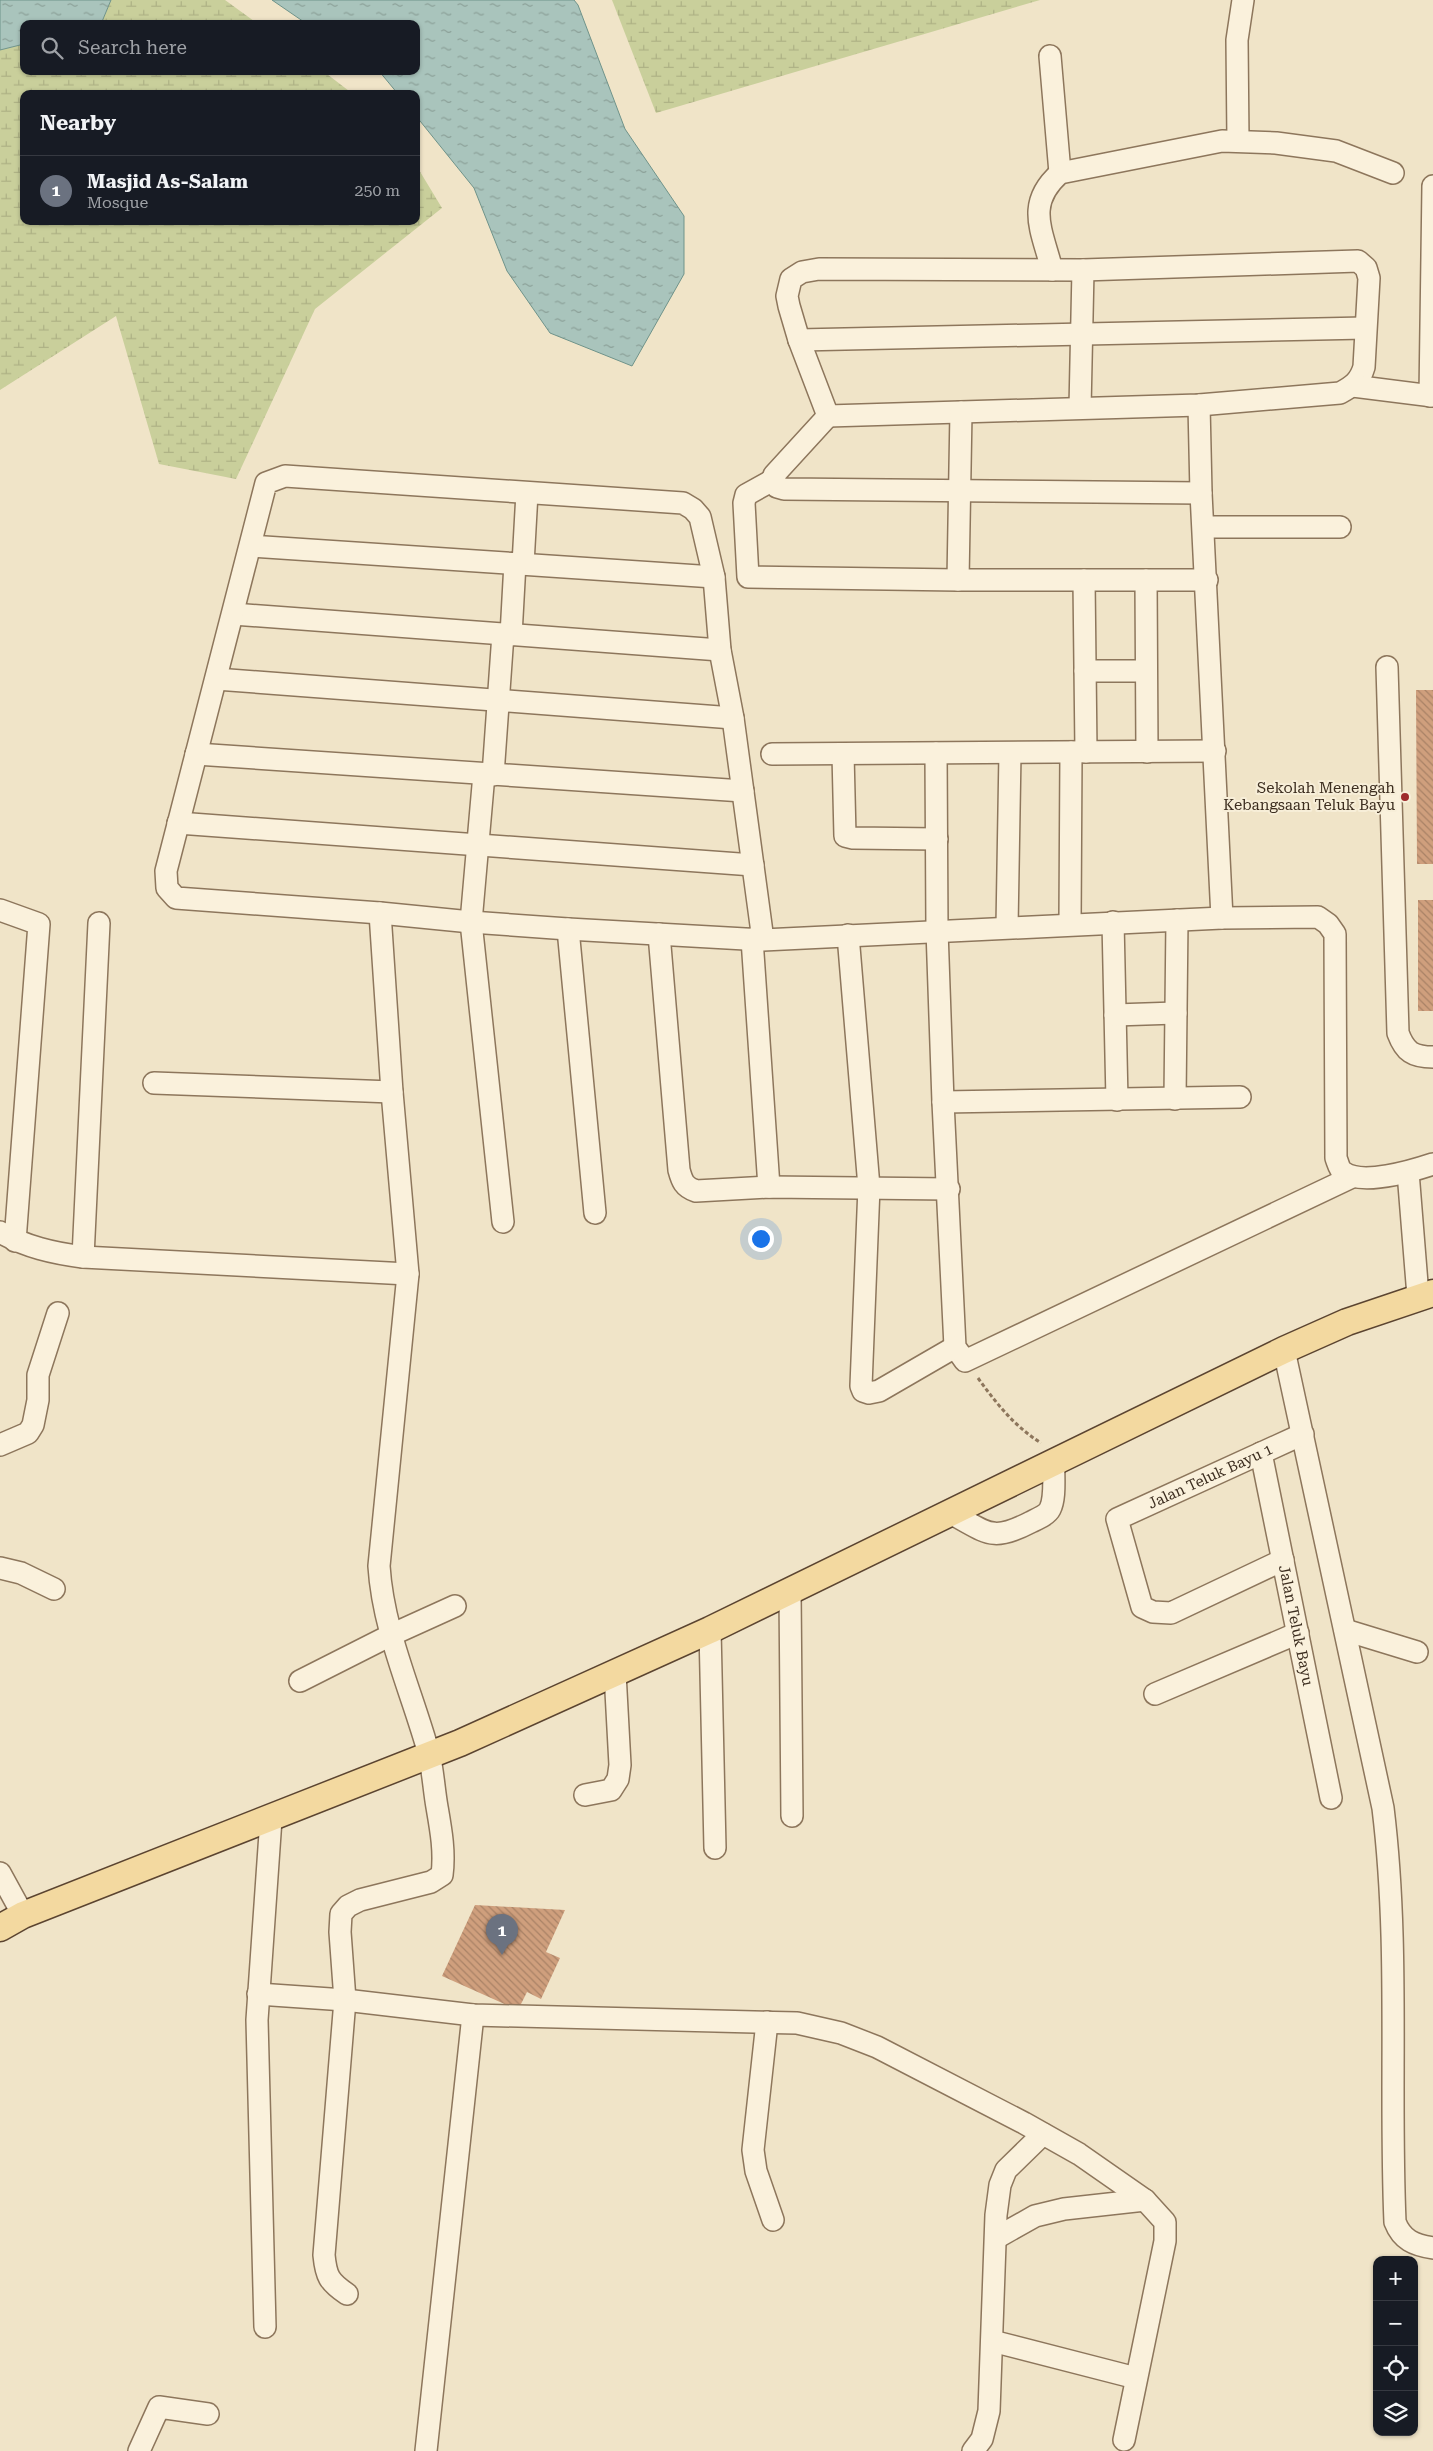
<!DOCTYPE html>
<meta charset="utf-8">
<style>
:root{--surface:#171b24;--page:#242831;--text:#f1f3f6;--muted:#9ea1a6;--line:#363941;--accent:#7c3aed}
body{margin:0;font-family:"Roboto Serif",serif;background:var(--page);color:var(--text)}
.controls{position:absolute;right:15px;bottom:15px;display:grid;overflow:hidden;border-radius:10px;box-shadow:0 1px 4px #0004}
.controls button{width:45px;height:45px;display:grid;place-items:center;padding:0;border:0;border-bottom:1px solid var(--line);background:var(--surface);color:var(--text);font:25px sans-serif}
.you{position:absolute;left:760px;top:1238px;width:18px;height:18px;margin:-12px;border:4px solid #fff;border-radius:50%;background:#1a73e8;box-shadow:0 0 0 8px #1a73e833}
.badge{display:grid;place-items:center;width:32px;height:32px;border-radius:50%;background:var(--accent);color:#fff;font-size:16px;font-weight:700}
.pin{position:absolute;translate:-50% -41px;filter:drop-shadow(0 1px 2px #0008)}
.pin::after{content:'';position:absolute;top:26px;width:18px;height:15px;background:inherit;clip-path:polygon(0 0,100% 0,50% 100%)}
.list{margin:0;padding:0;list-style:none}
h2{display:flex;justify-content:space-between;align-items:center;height:65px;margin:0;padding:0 20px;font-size:21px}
h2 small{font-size:16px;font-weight:400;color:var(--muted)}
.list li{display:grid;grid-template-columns:32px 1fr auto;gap:15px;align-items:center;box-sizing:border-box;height:70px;padding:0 20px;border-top:1px solid var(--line)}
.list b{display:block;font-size:19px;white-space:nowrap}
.list p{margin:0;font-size:16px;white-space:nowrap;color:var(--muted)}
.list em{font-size:16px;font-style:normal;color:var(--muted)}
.icon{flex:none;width:28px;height:28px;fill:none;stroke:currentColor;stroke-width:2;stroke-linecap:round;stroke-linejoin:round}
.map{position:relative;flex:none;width:1433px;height:2451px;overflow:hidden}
.search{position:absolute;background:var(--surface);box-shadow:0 1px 4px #0004;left:20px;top:20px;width:400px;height:55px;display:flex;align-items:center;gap:12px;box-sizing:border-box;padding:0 18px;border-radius:10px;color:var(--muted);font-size:19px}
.panel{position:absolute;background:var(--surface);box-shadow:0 1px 4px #0004;left:20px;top:90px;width:400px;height:135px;border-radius:10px}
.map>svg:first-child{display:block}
</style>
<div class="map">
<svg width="1433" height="2451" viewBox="0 0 1433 2451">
<defs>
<pattern id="wetland-marsh" width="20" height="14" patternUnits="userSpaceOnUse" patternTransform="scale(1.25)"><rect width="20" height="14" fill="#c9cf9b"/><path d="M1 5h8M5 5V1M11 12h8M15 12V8" fill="none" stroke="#aeb285"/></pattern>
<pattern id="water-ripples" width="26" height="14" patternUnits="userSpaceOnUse" patternTransform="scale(1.25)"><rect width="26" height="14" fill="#a9c4bc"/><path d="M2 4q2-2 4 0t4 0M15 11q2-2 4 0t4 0" fill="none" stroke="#8ba098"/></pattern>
<pattern id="building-back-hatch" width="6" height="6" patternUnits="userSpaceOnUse" patternTransform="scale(1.25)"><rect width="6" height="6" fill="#cf9f7d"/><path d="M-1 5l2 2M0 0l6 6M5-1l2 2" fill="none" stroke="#a98266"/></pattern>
</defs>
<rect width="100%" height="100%" fill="#f0e4c8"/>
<g fill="url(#wetland-marsh)">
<polygon points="111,0 225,0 258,24 101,24"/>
<polygon points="612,0 1040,0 656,113"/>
<polygon points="24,44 24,71 323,71 353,94 24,94 24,221 416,221 416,165 442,208 315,309 236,479 159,464 116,316 0,390 0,50"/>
</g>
<g fill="url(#water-ripples)" stroke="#6f938a">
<polygon points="0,0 111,0 101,24 24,24 24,44 0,50"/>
<polygon points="272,0 574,0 578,5 625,129 684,216 684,274 632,366 550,333 507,271 474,188 416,116 416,94 398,94 379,71 416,71 416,24 307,24"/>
</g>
<g fill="url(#building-back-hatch)">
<polygon points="1416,690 1433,690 1433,864 1417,864"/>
<rect x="1418" y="900" width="15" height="111"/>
<polygon points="475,1905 565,1910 546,1952 560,1958 541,1999 527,1992 518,2010 442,1976"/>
</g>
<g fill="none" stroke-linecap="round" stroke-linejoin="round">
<defs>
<g id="minor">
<polyline points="1050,56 1060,173"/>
<polyline points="1238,141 1237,40 1243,0"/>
<path d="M1358,261l8,7 3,10 -5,89c-4,14 -11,19 -24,26l-141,12 -371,11 -29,-76 -10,-34 -2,-10 4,-17 11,-7 17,-3 264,1z"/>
<path d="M1052,270c-10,-40 -27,-66 8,-97l162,-32 54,2 60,8 57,22"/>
<polyline points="799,340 1365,328"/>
<polyline points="1353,386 1433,396"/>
<polyline points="1430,396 1433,186"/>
<polyline points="1199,405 1201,493 1222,918"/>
<polyline points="1080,408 1083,270"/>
<polyline points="828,416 774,475 773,480 777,487 784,489 1201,493"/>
<polyline points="773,480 746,495 744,503 748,577 958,580 1207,580"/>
<polyline points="1205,527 1340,527"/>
<polyline points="251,546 714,577"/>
<polyline points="523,564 527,493"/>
<polyline points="958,580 961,412"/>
<polyline points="1084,580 1086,752"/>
<polyline points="1146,580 1147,752"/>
<polyline points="233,614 720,650"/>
<polyline points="511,635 515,563"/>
<path d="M1387,667l11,366c7,19 15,24 35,24"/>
<polyline points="1085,671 1146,671"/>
<polyline points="216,679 733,718"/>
<polyline points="936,753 937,930 943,1102 955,1347 965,1361 1352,1177"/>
<polyline points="196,754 743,791"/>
<polyline points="772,754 1215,751"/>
<polyline points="843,754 845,836 853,838 937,839"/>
<polyline points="484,774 471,922 503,1222"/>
<polyline points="493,775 503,634"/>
<polyline points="178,823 753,865"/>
<polyline points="0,910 39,924 15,1241"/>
<polyline points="1113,922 1117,1100"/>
<polyline points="1070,924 1071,752"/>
<polyline points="1007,927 1010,753"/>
<polyline points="568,929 595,1213"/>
<path d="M659,934l20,236c3,11 5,17 17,21l73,-4 180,2"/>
<polyline points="848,935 869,1187 861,1386 863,1391 869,1393 879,1391 955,1347"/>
<polyline points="752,939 769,1187"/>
<path d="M763,940l-30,-222 -13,-68 -6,-73 -14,-60 -7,-8 -10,-6 -398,-27 -19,7 -100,388 1,17 9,10 204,15 91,9 97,7 195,11 459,-22 96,-1 10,7 7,10 1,224c2,5 3,11 7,14 19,14 69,-1 90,-8"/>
<polyline points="1115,1015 1176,1013"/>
<polyline points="154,1083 392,1092"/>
<polyline points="1175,1099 1177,920"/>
<polyline points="943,1102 1240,1097"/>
<polyline points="1408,1172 1418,1296"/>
<path d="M0,1232c26,15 53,21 83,25l325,17"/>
<polyline points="83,1257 99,923"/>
<path d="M1284,1350l99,458c17,139 6,276 12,414 7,18 19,23 38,26"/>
<polyline points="0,1445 28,1433 33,1425 38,1400 38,1375 58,1313"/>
<path id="s1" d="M1261,1453l70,345"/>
<path d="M950,1513c37,19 41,30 81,9 6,-3 16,-7 19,-13 6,-12 3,-33 4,-46"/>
<path id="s2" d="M1283,1560l-112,53 -18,-1 -11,-5 -25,-88 186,-85"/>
<polyline points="0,1568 21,1573 54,1589"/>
<polyline points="790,1591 792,1816"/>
<polyline points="710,1630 715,1848"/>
<polyline points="1345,1630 1417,1652"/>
<polyline points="300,1681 391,1635 455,1606"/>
<polyline points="1155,1694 1298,1633"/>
<polyline points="585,1795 611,1790 618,1779 620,1765 615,1673"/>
<polyline points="0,1873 23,1915"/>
<polyline points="258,1994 345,2000 473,2015 797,2023 841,2033 877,2047 1024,2123 1079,2154 1145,2200 1165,2222 1165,2241 1124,2440"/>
<polyline points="767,2022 753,2150 756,2171 773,2220"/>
<polyline points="996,2238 1035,2216 1064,2209 1145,2200"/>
<path d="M347,2294c-18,-12 -21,-18 -23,-39l21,-255 -5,-68 1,-18 7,-8 12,-6 71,-18 11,-7c3,-23 -1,-45 -5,-68 -3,-17 -4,-36 -8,-53 -17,-62 -46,-123 -50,-188l29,-292 -16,-182 -12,-179"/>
<polyline points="265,2327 257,2020 271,1819"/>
<polyline points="992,2341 1136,2378"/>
<polyline points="139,2451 159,2407 208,2414"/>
<polyline points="426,2451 473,2015"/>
<polyline points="973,2451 982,2439 989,2411 996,2215 1000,2185 1006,2170 1043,2134"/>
</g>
<polyline id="major" points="0,1928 23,1915 460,1743 710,1630 1284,1350 1347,1322 1433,1293"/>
</defs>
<use href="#minor" stroke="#8d765c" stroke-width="24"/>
<use href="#major" stroke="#5b4430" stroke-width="29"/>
<path stroke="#8d765c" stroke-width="3" stroke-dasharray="4 2.5" stroke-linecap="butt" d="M978,1378c18,25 36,48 63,65"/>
<use href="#minor" stroke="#faf1dc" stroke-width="21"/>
<use href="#major" stroke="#f3d9a0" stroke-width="26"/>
</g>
<circle fill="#9e2a2b" stroke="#f7eed8" stroke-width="2" cx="1405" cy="797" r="5"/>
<g text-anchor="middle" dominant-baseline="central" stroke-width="4" stroke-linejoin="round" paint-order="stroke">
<g font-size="15" fill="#3d2e20" stroke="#f7eed8" text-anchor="end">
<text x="1395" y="788">Sekolah Menengah<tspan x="1395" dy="17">Kebangsaan Teluk Bayu</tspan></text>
</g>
<g font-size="15" fill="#3d2e20" stroke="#f7eed8">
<text stroke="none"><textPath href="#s2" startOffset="348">Jalan Teluk Bayu 1</textPath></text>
<text stroke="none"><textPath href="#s1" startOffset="176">Jalan Teluk Bayu</textPath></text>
</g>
</g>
</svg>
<div class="controls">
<button>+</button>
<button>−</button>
<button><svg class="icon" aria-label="locate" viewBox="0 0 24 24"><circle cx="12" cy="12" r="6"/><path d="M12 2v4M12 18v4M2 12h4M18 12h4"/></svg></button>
<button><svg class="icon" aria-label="layers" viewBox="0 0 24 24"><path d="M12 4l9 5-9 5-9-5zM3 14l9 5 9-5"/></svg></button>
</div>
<div class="you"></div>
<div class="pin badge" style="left:502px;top:1955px;background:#6b7280">1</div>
<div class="search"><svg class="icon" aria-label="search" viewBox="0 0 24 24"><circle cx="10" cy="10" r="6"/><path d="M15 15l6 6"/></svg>Search here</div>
<section class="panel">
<h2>Nearby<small></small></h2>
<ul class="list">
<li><span class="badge" style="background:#6b7280">1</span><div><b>Masjid As-Salam</b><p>Mosque</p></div><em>250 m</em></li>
</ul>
</section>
</div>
